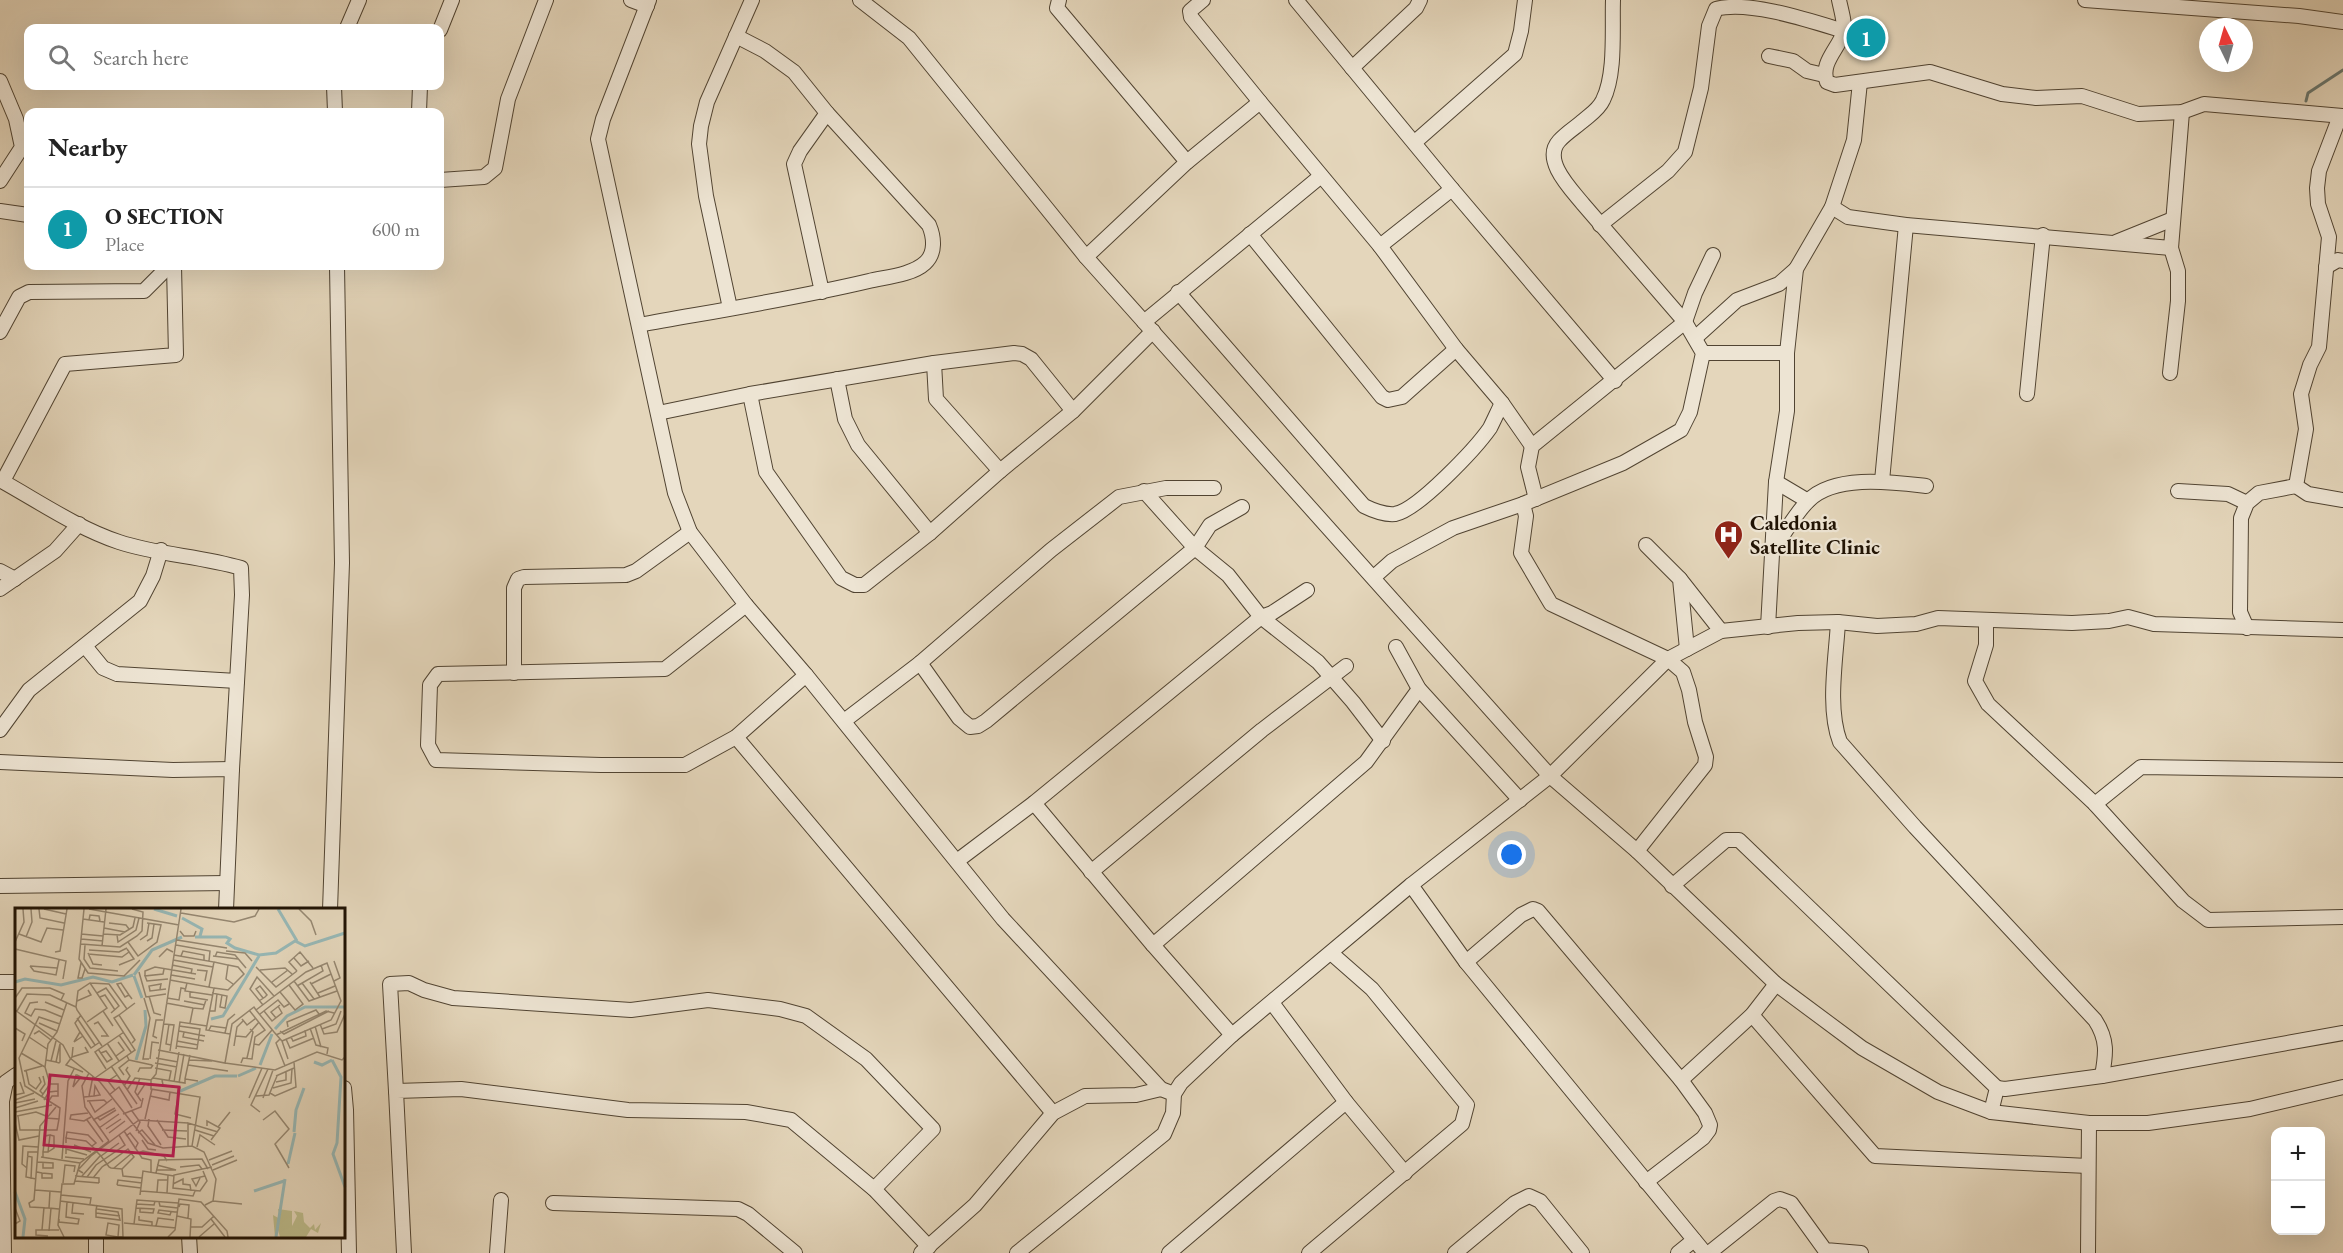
<!DOCTYPE html>
<meta charset="utf-8">
<style>
:root{--surface:#fff;--page:#f2f2f2;--text:#222;--muted:#767676;--line:#e0e0e0;--accent:#7c3aed}
body{margin:0;font-family:"EB Garamond",serif;background:var(--page);color:var(--text)}
.controls{position:absolute;right:18px;bottom:18px;display:grid;overflow:hidden;border-radius:12px;box-shadow:0 6px 24px #0002}
.controls button{width:54px;height:54px;display:grid;place-items:center;padding:0;border:0;border-bottom:2px solid var(--line);background:var(--surface);color:var(--text);font:30px sans-serif}
.compass{position:absolute;left:2199px;top:18px;width:54px;height:54px;border-radius:50%;background:var(--surface);box-shadow:0 6px 24px #0002;rotate:355deg}
.you{position:absolute;left:1512px;top:855px;width:21px;height:21px;margin:-15px;border:4px solid #fff;border-radius:50%;background:#1a73e8;box-shadow:0 0 0 9px #1a73e833}
.badge{display:grid;place-items:center;width:39px;height:39px;border-radius:50%;background:var(--accent);color:#fff;font-size:20px;font-weight:700}
.pin{position:absolute;translate:-50% -50%;border:3px solid #fff;box-shadow:0 2px 6px #0006}
.list{margin:0;padding:0;list-style:none}
h2{display:flex;justify-content:space-between;align-items:center;height:78px;margin:0;padding:0 24px;font-size:26px}
h2 small{font-size:20px;font-weight:400;color:var(--muted)}
.list li{display:grid;grid-template-columns:39px 1fr auto;gap:18px;align-items:center;box-sizing:border-box;height:84px;padding:0 24px;border-top:2px solid var(--line)}
.list b{display:block;font-size:22px;white-space:nowrap}
.list p{margin:0;font-size:20px;white-space:nowrap;color:var(--muted)}
.list em{font-size:20px;font-style:normal;color:var(--muted)}
.icon{flex:none;width:33px;height:33px;fill:none;stroke:currentColor;stroke-width:2;stroke-linecap:round;stroke-linejoin:round}
.map{position:relative;flex:none;width:2343px;height:1253px;overflow:hidden}
.search{position:absolute;background:var(--surface);box-shadow:0 6px 24px #0002;left:24px;top:24px;width:420px;height:66px;display:flex;align-items:center;gap:15px;box-sizing:border-box;padding:0 21px;border-radius:12px;color:var(--muted);font-size:22px}
.panel{position:absolute;background:var(--surface);box-shadow:0 6px 24px #0002;left:24px;top:108px;width:420px;height:162px;border-radius:12px}
.map>svg:first-child{display:block}
</style>
<div class="map">
<svg width="2343" height="1253" viewBox="0 0 2343 1253">
<rect width="100%" height="100%" fill="#e4d6bb"/>
<filter id="stains"><feTurbulence type="fractalNoise" baseFrequency=".00333" numOctaves="4"/><feColorMatrix values="0 0 0 0 .2 0 0 0 0 .09 0 0 0 0 .02 0 0 0 .5 -.17"/></filter>
<radialGradient id="worn" r=".72"><stop offset=".6" stop-color="#630" stop-opacity="0"/><stop offset="1" stop-color="#630" stop-opacity=".3"/></radialGradient>
<g fill="none" stroke-linecap="round" stroke-linejoin="round">
<polyline stroke="#67766f" stroke-width="3" points="2306,101 2308,93 2343,70"/>
<defs>
<g id="minor">
<polyline points="631,0 647,6"/>
<polyline points="649,0 603,119 598,139 675,493 690,532 746,605 806,675 1003,919 1161,1089 1174,1094"/>
<polyline points="860,0 909,38 1086,257 1550,776 1637,851 1776,984 1862,1048 1938,1092 1991,1112 2089,1123 2148,1123 2250,1109 2343,1087"/>
<polyline points="1059,0 1057,8 1187,162"/>
<polyline points="1203,0 1190,11 1191,17 1260,102"/>
<polyline points="1296,0 1452,189 1615,381"/>
<path d="M1839,0c2,10 7,25 4,34 -6,16 -23,30 -16,48l8,3 95,-13 72,22 34,4 46,-2 56,18 44,-2 22,-8 139,12"/>
<polyline points="2085,0 2299,16 2343,22"/>
<polyline points="347,28 359,0"/>
<polyline points="440,30 452,0"/>
<polyline points="736,36 765,51 794,72 827,113"/>
<polyline points="1769,56 1793,61 1807,71 1824,75"/>
<polyline points="1352,68 1416,8 1420,0"/>
<polyline points="0,81 16,119 22,147 0,181"/>
<polyline points="334,86 335,112"/>
<polyline points="419,112 420,86"/>
<polyline points="2340,116 2319,171 2317,188 2318,204 2329,237 2319,347 2310,365 2301,394 2306,429 2296,486 2308,494 2343,500"/>
<polyline points="1415,142 1515,54 1521,31 1525,0"/>
<polyline points="440,180 484,177 495,168 508,99 546,0"/>
<polyline points="1832,207 1848,217 1906,225 2171,248 2182,112"/>
<polyline points="0,211 28,215"/>
<path d="M1600,225l68,-54 17,-19 16,-64 8,-62 7,-17c33,-9 95,12 128,22"/>
<polyline points="1250,234 1382,397 1388,400 1402,397 1456,349"/>
<polyline points="2116,242 2173,219"/>
<polyline points="1380,246 1452,189"/>
<polyline points="1086,257 1187,162 1260,102 1380,246 1456,349 1502,403 1532,446"/>
<polyline points="2326,267 2338,260 2343,261"/>
<path d="M1178,292l186,214c10,5 20,9 31,8 23,-4 81,-66 95,-86 4,-8 8,-17 12,-25"/>
<polyline points="730,308 706,196 699,144 701,126 707,102 752,0"/>
<polyline points="1144,322 1321,176"/>
<path d="M639,325c77,-14 154,-26 230,-44 17,-4 43,-6 56,-18 11,-10 9,-26 4,-38l-102,-112 -27,38 -6,13 28,128"/>
<polyline points="0,332 19,297 29,292 144,291 169,266"/>
<polyline points="1695,338 1737,300 1779,284 1796,269"/>
<polyline points="1703,353 1787,353"/>
<polyline points="934,363 936,399 1000,471"/>
<polyline points="2170,373 2178,301 2178,271 2171,248"/>
<polyline points="837,379 845,419 858,445 930,533"/>
<polyline points="750,394 766,472 841,578 855,585 864,585 930,533 1000,471 1073,411 1153,331"/>
<polyline points="2027,394 2043,235"/>
<polyline points="658,413 750,394 934,363 1014,353 1022,354 1031,359 1073,411"/>
<path d="M0,480c38,21 77,48 119,62 39,13 82,14 122,26l1,27 -10,174"/>
<polyline points="3,481 65,364 176,355 174,266"/>
<polyline points="1882,481 1906,225"/>
<polyline points="1776,482 1808,501"/>
<polyline points="1144,491 1195,548 1228,575 1261,617 1318,662 1353,702 1383,741"/>
<polyline points="2178,491 2228,494 2247,503"/>
<polyline points="1536,499 1528,467 1532,446 1685,322 1695,293 1713,255"/>
<polyline points="1523,504 1526,516 1521,553 1551,604 1668,659 1683,672 1689,690 1695,722 1706,757 1705,765 1637,851"/>
<polyline points="1646,545 1680,579 1687,649"/>
<path d="M1772,551c12,-16 22,-36 36,-50 26,-27 84,-19 118,-15"/>
<polyline points="0,571 15,579"/>
<path d="M1374,577l18,-16 61,-33 70,-24 100,-41 58,-33 9,-18 13,-59 -18,-31 -102,-118c-13,-16 -41,-44 -24,-63 7,-8 17,-14 25,-21 7,-6 15,-11 19,-20 13,-26 9,-71 10,-100"/>
<polyline points="1680,579 1721,631"/>
<polyline points="0,589 55,551 79,524"/>
<polyline points="746,605 665,669 438,674 430,685 428,745 436,760 601,765 685,765 736,737 806,675"/>
<polyline points="1986,621 1986,645 1975,681 1988,704 2095,804 2183,901 2208,920 2343,917"/>
<path d="M1838,622c-2,37 -11,86 2,120l75,85 180,193c13,20 11,34 7,56"/>
<polyline points="1768,627 1776,482 1787,411 1787,353 1796,269 1832,207 1854,140 1860,82"/>
<polyline points="2247,628 2240,612 2241,518 2247,503 2259,493 2296,486"/>
<polyline points="85,646 103,668 117,674 237,681"/>
<polyline points="1396,647 1419,689 1520,800"/>
<polyline points="920,663 959,718 970,727 978,726 986,721 1195,548 1210,525 1242,507"/>
<polyline points="514,673 514,588 518,579 524,577 626,575 636,571 690,532"/>
<polyline points="844,721 920,663 1051,550 1119,497 1166,488 1214,488"/>
<polyline points="0,730 29,690 140,601 153,576 161,550"/>
<polyline points="736,737 1053,1113"/>
<polyline points="0,762 173,770 232,769 226,910"/>
<polyline points="1034,803 1153,945 1232,1035"/>
<polyline points="2095,804 2141,767 2343,770"/>
<polyline points="957,861 1034,803 1261,617 1272,613 1307,590"/>
<polyline points="1091,872 1262,730 1346,666"/>
<polyline points="1411,885 1466,962 1705,1253"/>
<polyline points="0,886 227,883"/>
<polyline points="1672,886 1726,840 1739,840 1997,1088 1991,1112"/>
<polyline points="330,910 342,563 337,266"/>
<polyline points="1153,945 1366,762 1419,689"/>
<polyline points="1466,962 1521,915 1533,909 1538,911 1681,1080 1705,1113 1710,1125 1709,1130 1703,1138 1646,1182"/>
<polyline points="0,982 16,982"/>
<polyline points="1273,1004 1346,1102 1405,1173"/>
<polyline points="1752,1015 1875,1156 2088,1166"/>
<polyline points="1681,1080 1752,1015 1776,984"/>
<polyline points="344,1088 346,1110 349,1253"/>
<polyline points="1997,1088 2005,1089 2102,1076 2343,1033"/>
<polyline points="396,1091 390,984 409,983 424,990 453,998 631,1010 708,1000 780,1009 806,1016 866,1059 933,1129 874,1189"/>
<polyline points="553,1203 738,1209 748,1214 795,1253"/>
<polyline points="96,1236 96,1253"/>
<polyline points="189,1236 190,1253"/>
<polyline points="4,1253 2,1101 6,1082 16,1075"/>
<polyline points="404,1253 396,1091 461,1089 628,1110 746,1112 791,1120 874,1189 929,1247"/>
<polyline points="497,1253 501,1200"/>
<polyline points="921,1253 975,1205 1053,1113 1085,1096 1136,1095 1161,1089"/>
<polyline points="1017,1253 1164,1134 1173,1113 1174,1094 1181,1083 1232,1035 1411,885 1550,776 1668,659 1721,631 1798,623 1838,622 1877,626 1916,624 1938,618 2072,623 2109,621 2128,617 2154,624 2343,630"/>
<polyline points="1169,1253 1346,1102"/>
<polyline points="1309,1253 1462,1124 1467,1105 1372,989 1331,953"/>
<polyline points="1455,1253 1515,1203 1529,1196 1540,1201 1582,1253"/>
<polyline points="1678,1253 1694,1240"/>
<polyline points="1709,1253 1774,1201 1780,1199 1791,1203 1825,1250 1861,1253"/>
<polyline points="2088,1253 2089,1123"/>
</g>
</defs>
<use href="#minor" stroke="#514432" stroke-width="16"/>
<use href="#minor" stroke="#ede4d3" stroke-width="14"/>
</g>
<defs>
<symbol id="hospital-pin" viewBox="-11 -11 22 30"><path d="M0 17L-7.5 6A9.5 9.5 0 1 1 7.5 6Z" fill="#8f2418" stroke="#ede4d3"/><path d="M-5-5h3v3.5h4V-5h3V5h-3V1.5h-4V5h-3Z" fill="#fff"/></symbol>
</defs>
<g fill-rule="evenodd">
<use href="#hospital-pin" x="1712" y="518" width="33" height="45"/>
</g>
<g text-anchor="middle" dominant-baseline="central" stroke-width="4.5" stroke-linejoin="round" paint-order="stroke">
<g font-size="21" font-weight="bold" fill="#201304" stroke="#ede4d3" text-anchor="start">
<text x="1750" y="522">Caledonia<tspan x="1750" dy="24">Satellite Clinic</tspan></text>
</g>
</g>
<g transform="translate(15 908)">
<rect width="330" height="330" fill="#e4d6bb"/>
<path d="M263,301l14,2v15l5,-10 -3,-5 9,2 1,9 6,6 4,-4 1,6 6,-7 -3,10 -7,-4 -5,8h-26l-2,-7 -3,7 -2,-22 7,4z" fill="#bcbb8b"/>
<path fill="none" stroke="#97b8b6" stroke-width="3" d="M139,1l23,7M263,1l19,32M167,10l20,11 -2,7M180,29h31l4,2 -3,4 8,5 24,7 17,-2 19,-12 10,5 40,-13M119,67l18,-25 30,-13M119,68l8,22M0,74l10,-3 36,6 32,-8 19,5 21,-7M196,111l12,-3 36,-60M260,121l12,-13 18,-9h40M121,152l10,-34 -1,-16M317,152l9,17 -4,66 -4,11 12,33M299,154l8,3 10,-5M245,157l12,-31M223,168l18,-8M163,184l37,-16h22M279,224l2,-22 8,-22M273,256l7,-31M239,283l30,-10M0,284l10,27 -2,18M261,329l9,-58"/>
<path fill="none" stroke="#968872" stroke-width="1.5" d="M24,1l1,9 24,5M29,1l22,5M69,1l-5,50 9,14 36,3 16,-16M74,1l90,16M284,1l12,12 5,14M166,5l53,9 21,-6 4,-7M68,11l21,3M74,12l1,-5 9,1 1,5M94,15l17,2 3,4M89,20l21,4M165,23l4,5h10l2,-5M4,26l22,8 6,-14 16,2M66,26l22,2M88,26l17,1 13,-8 2,-9M102,27l1,7 18,-12 3,-12M11,29l6,-15 -1,-13M66,31l22,2M125,32l7,-5 2,-12M162,32l50,8M132,33l5,-3 2,-14M0,34l9,-20 -1,-13M113,34l10,14 19,-14 4,-17 -14,-2M66,36l39,3 17,-11 5,-5 1,-19 -11,-3M70,37l-1,14 6,9 28,3M161,37l34,6 -1,10M87,38l4,-37M0,41l51,12 -3,18M74,42l30,2 8,-4M211,43l19,2 7,8M40,44l5,-1 7,-42M73,45l5,11 9,1M73,46l34,3 7,-5M159,47l40,7 -5,25M166,48l2,-5 21,4v5M198,48l25,3M144,49l8,-8 6,3M200,49l2,-5 18,3 11,13M279,50l7,8 8,-5M158,52l40,7M319,53l6,17 -6,3M199,54l14,3 -2,14 7,5M66,55l-3,15h4l3,-9M104,57l15,-6 -7,-10M157,57l20,4 -1,5M15,58l4,5 22,4 3,-15M15,58l27,2M241,59l20,20 21,-16M149,61l-1,5 -18,2 2,5 21,-2M182,62l10,1 -2,10M245,62l25,-2 7,6M282,63l-8,-9 11,-10 13,16M124,64l7,25 20,-3M156,67l24,4M130,68v-5l10,-4 41,7M155,72l44,8 -8,42 24,4M279,73l15,20 28,-10M257,74l16,-12M295,74l10,15M75,75l19,1 18,25M172,75l-2,8 27,4M287,75l12,16M296,76l20,-10M282,78l26,-15 -2,-6M199,80l14,2 16,-16 -6,-7 -10,-2M145,81l1,-5 -12,2 1,5 16,-2M175,84v5l18,3M265,84l15,18 8,-6 -14,-19M82,85l9,-5 13,18 -8,7M197,85l15,3 -2,12 -5,-1 2,-12M303,85l17,-7M114,87l-8,-12 -4,1 8,13 4,-2 3,4M134,88l5,17 7,2M85,89l5,-2 10,15M0,90l7,-10h28l14,6 -3,6M129,90l6,20 -7,41h6M152,90l12,2 2,-12 5,1M62,93l14,-6 -3,-5M169,93l21,4M244,93l6,-4 2,-2 -7,-9 -4,3 7,9M23,94l-8,1 -5,10 6,3 4,-7 10,1 17,7M30,94l19,8M151,95l27,5M248,97l-13,-16 7,-12 17,19M0,102l48,35 7,13 30,24 48,61 15,5 29,-2 12,6 12,27 -3,22 -8,4M2,103l10,-17 23,1 26,12M88,103l10,15M194,103h6l2,-17M249,103l8,10 10,-8 -4,-7M245,106l18,-14 6,7 5,-3M66,107l-6,8 5,9 11,16 9,-6M104,107l16,-12M62,110l18,27M261,110l-5,-6 9,-7M227,111l5,6 9,-7M72,114l20,-14 -17,-25 -12,8 -2,16 1,3 25,36M24,115l18,8M175,115l3,-15 10,1 3,-9M79,116l4,-2 10,14h-7M149,116l10,1 -4,26M154,116l-3,20 5,1M305,116l4,10 13,-2 8,-18M300,118l6,21M273,119l-1,-5 29,-12 3,4M0,120l10,6 -3,7M295,120l6,17 12,3 -1,6M307,121l14,-5 5,-13M194,122l2,-4 15,2M164,123l26,5M265,123l4,3 45,-23M65,124l-6,10 9,-6M169,124l-1,5 21,4M210,125l3,-13 7,-6M19,126l5,-3 12,9M104,127l12,17M261,127l50,-24 8,2M221,128l10,1 13,-15M14,129l18,12M276,129l2,4 13,-5 -1,-6M142,130l-4,-2 3,-16h7M265,131l-4,4 9,23M271,131l4,9 24,-10M162,133l21,4M267,133l6,18M92,135l12,18M239,136l5,1 13,-15M161,138l21,3 3,-20 -21,-3M219,138l3,-19 6,-6M58,139l-1,10 -6,8 17,7M83,141l9,13 5,-3 -6,-8 -5,2M161,141l4,-27 27,4M143,142l67,13 7,-39 22,-17 2,3 18,22 8,9 49,-21 10,-19 -14,-38 -21,9 -50,38M6,145l24,14 5,17 -9,13M175,147l-5,24 13,2M101,148l8,-6 -6,-8M57,149l16,-5 -3,-5M141,150l22,4M232,150l6,-26 -3,-3M135,151l2,-17 7,1M31,152l10,2 3,1 1,-1v-18l-4,18M114,152l23,5M174,152l23,1M36,153l5,-20M140,155l22,4M210,155l50,7 42,-18 25,8 3,-3M226,155l2,-5 9,1 3,-22 10,-7 -16,-20M173,157l40,6M96,158l26,38M30,159l3,-23 9,-12 10,-30M140,160l16,3 -2,10M91,161l-11,-17 29,-20M11,162l3,14 7,5 5,-7 -2,-5M9,163l18,-5M123,164l2,-4h11l2,-3M74,165l-7,13 3,21 24,34M109,167l-5,-7 10,-8 -2,-4M28,168l2,8 -5,7 3,3M261,168l18,-8M66,169l-8,10 3,-12h1l8,4M80,170l40,-28 -21,-32 5,-3 16,25 -3,3M125,170l-5,14 6,9M138,170l32,5v-4M136,172v9l49,8 -8,49M147,172l1,5 18,3M159,174l5,-30M261,174l10,-2v-8M164,175l5,-29M109,178l6,-10 -4,-6 2,-3M258,180l18,-5 1,-14M100,182l-7,-9 9,-6M112,182l8,-12 16,2 5,-6 25,-165M164,185l-4,21 16,4M255,185l5,3 21,-9 -2,-25M0,187l9,-2 -4,-11M94,187l10,-8 13,21M74,188l4,-20M122,188l8,-12 7,2M135,188l19,4 1,-8M241,188l13,-1 8,-19M69,189l10,-1 6,-1 -5,-9 -1,10M234,190l13,-30M248,190l10,-28M0,192l19,-7M29,192l5,-8 9,-1M72,193l17,-1 3,3M74,193l6,11 17,-13M33,194l4,-6h6v-12h-8M0,195l20,-4M0,200l23,-7M117,203l8,11 -4,9M0,204l37,-7M245,204l-9,-7 17,-36M73,205l-17,2 -1,4 14,2 7,-4M108,206l18,-7 2,-9M2,208l19,-4 10,4M3,208l2,14h20M82,209l3,3 16,-10M44,211l1,-11 -35,-22 -6,-28 20,-41 21,7M130,211l7,-30M134,211l-1,7 13,19M72,212l16,22M78,212l22,-12M142,212l11,17 18,2M248,212l12,-9 14,18 -14,15 14,24M0,215l4,17 20,-4M192,218v-5l13,7 -9,12M203,219l12,-15M84,220l20,-14M91,221l15,-10M25,222h17l2,-11 -14,-1M147,222l25,1M180,222l19,6M109,223l18,27 9,2v12M94,225l16,-12M123,225l4,-3 13,15M111,228l4,-3 8,10 -3,6M51,230l1,-6 21,3 8,8 -4,3M127,232l6,9 8,1M51,235v-5l20,3 9,8M59,237l17,7M173,238v-23l30,9M182,239l3,-12 15,10M33,244l6,-4v-12l-4,-1M123,245l5,-2 21,5 3,5M51,246v-5l21,6M12,248l5,1 -1,22M86,248l18,-13M26,249l39,6M28,249v-5h5l2,-17 -5,1 -2,16M50,249l19,2M47,251l6,-78 6,-12M194,252l23,-9M22,254l16,1v5h-10v-5M197,257l22,-9M165,259l19,-2 3,4M12,260l-5,-4 1,-18 15,1M99,260l18,-15M107,261l1,7 19,2M141,262h20l-19,-5M198,262l24,-10M188,263l4,10 -7,10 -27,-3 1,-13 38,-8M22,264l5,1 10,1v4h-10v-5M68,265l-5,-3 13,-14 48,-36 49,3M141,265l3,-13 43,-1 6,10M60,268l24,2v5M67,268l18,-20M72,269l9,-12 29,-20 -6,-10M78,270l9,-11 3,-2 2,-1 21,-15 6,8 -12,12 -11,-1 -2,-1 -2,-3 -6,-8 -4,-4M185,270l-4,8 -4,-7 13,-3M21,271l-10,-2 2,-25h10M60,273l24,2M48,275l2,-18 10,1 -1,6M158,276l10,-5v5l7,1 1,6M102,277l1,-5 24,3M102,277l24,3M20,282l26,2M35,283l-1,17 10,1M126,283l26,2 1,-18M142,284l1,-12h10M152,285l26,3 2,-5M46,287l30,3 -1,6M125,287l3,-24 31,5M45,293l62,8 1,28M198,293l29,3M144,294l1,4 18,2M58,295l-1,10 12,1M121,296l18,1 1,-4M164,299l1,-3 9,1 -1,13M0,300l5,13 -5,3M34,300l-19,-1 -1,-4 5,-3 6,-74 16,-19M121,300l18,1 -1,4 -13,-1v-4M82,301l21,3 2,8 -24,-3v-7l1,-5M156,304l-1,3 -12,-2 1,-3 16,2h2M81,305l24,3M124,308v4l13,2v4M162,308l14,3 -1,18M44,311v3l19,2 1,-5 -13,-2 1,-15M196,311l14,18M109,315l52,5M119,316l3,-24 41,3M141,318l2,-8 16,2M176,319h11l12,-11M27,322l2,-23M34,323l2,-23M33,328l-12,-1v-5h23M49,329l-6,-12 4,-41h12l6,-21 29,-22M103,329l1,-12 -11,-2 -2,12 12,2h5M153,329l7,-7 4,-31 22,3 26,29 1,6M184,329l15,-13"/>
<path fill="#c2185b" fill-opacity="0.15" stroke="#c2185b" stroke-width="3" d="M35,167l129,12 -6,69 -129,-11z"/>
<rect width="330" height="330" fill="none" stroke="#201304" stroke-width="3"/>
</g>
<rect width="100%" height="100%" filter="url(#stains)"/>
<rect width="100%" height="100%" fill="url(#worn)"/>
</svg>
<div class="controls">
<button>+</button>
<button>−</button>
</div>
<svg class="compass" viewBox="-18 -18 36 36"><path d="M0-13l5 13h-10z" fill="#e53935"/><path d="M0 13l5-13h-10z" fill="#767676"/></svg>
<div class="you"></div>
<div class="pin badge" style="left:1866px;top:38px;background:#0f9aa8">1</div>
<div class="search"><svg class="icon" aria-label="search" viewBox="0 0 24 24"><circle cx="10" cy="10" r="6"/><path d="M15 15l6 6"/></svg>Search here</div>
<section class="panel">
<h2>Nearby<small></small></h2>
<ul class="list">
<li><span class="badge" style="background:#0f9aa8">1</span><div><b>O SECTION</b><p>Place</p></div><em>600 m</em></li>
</ul>
</section>
</div>
